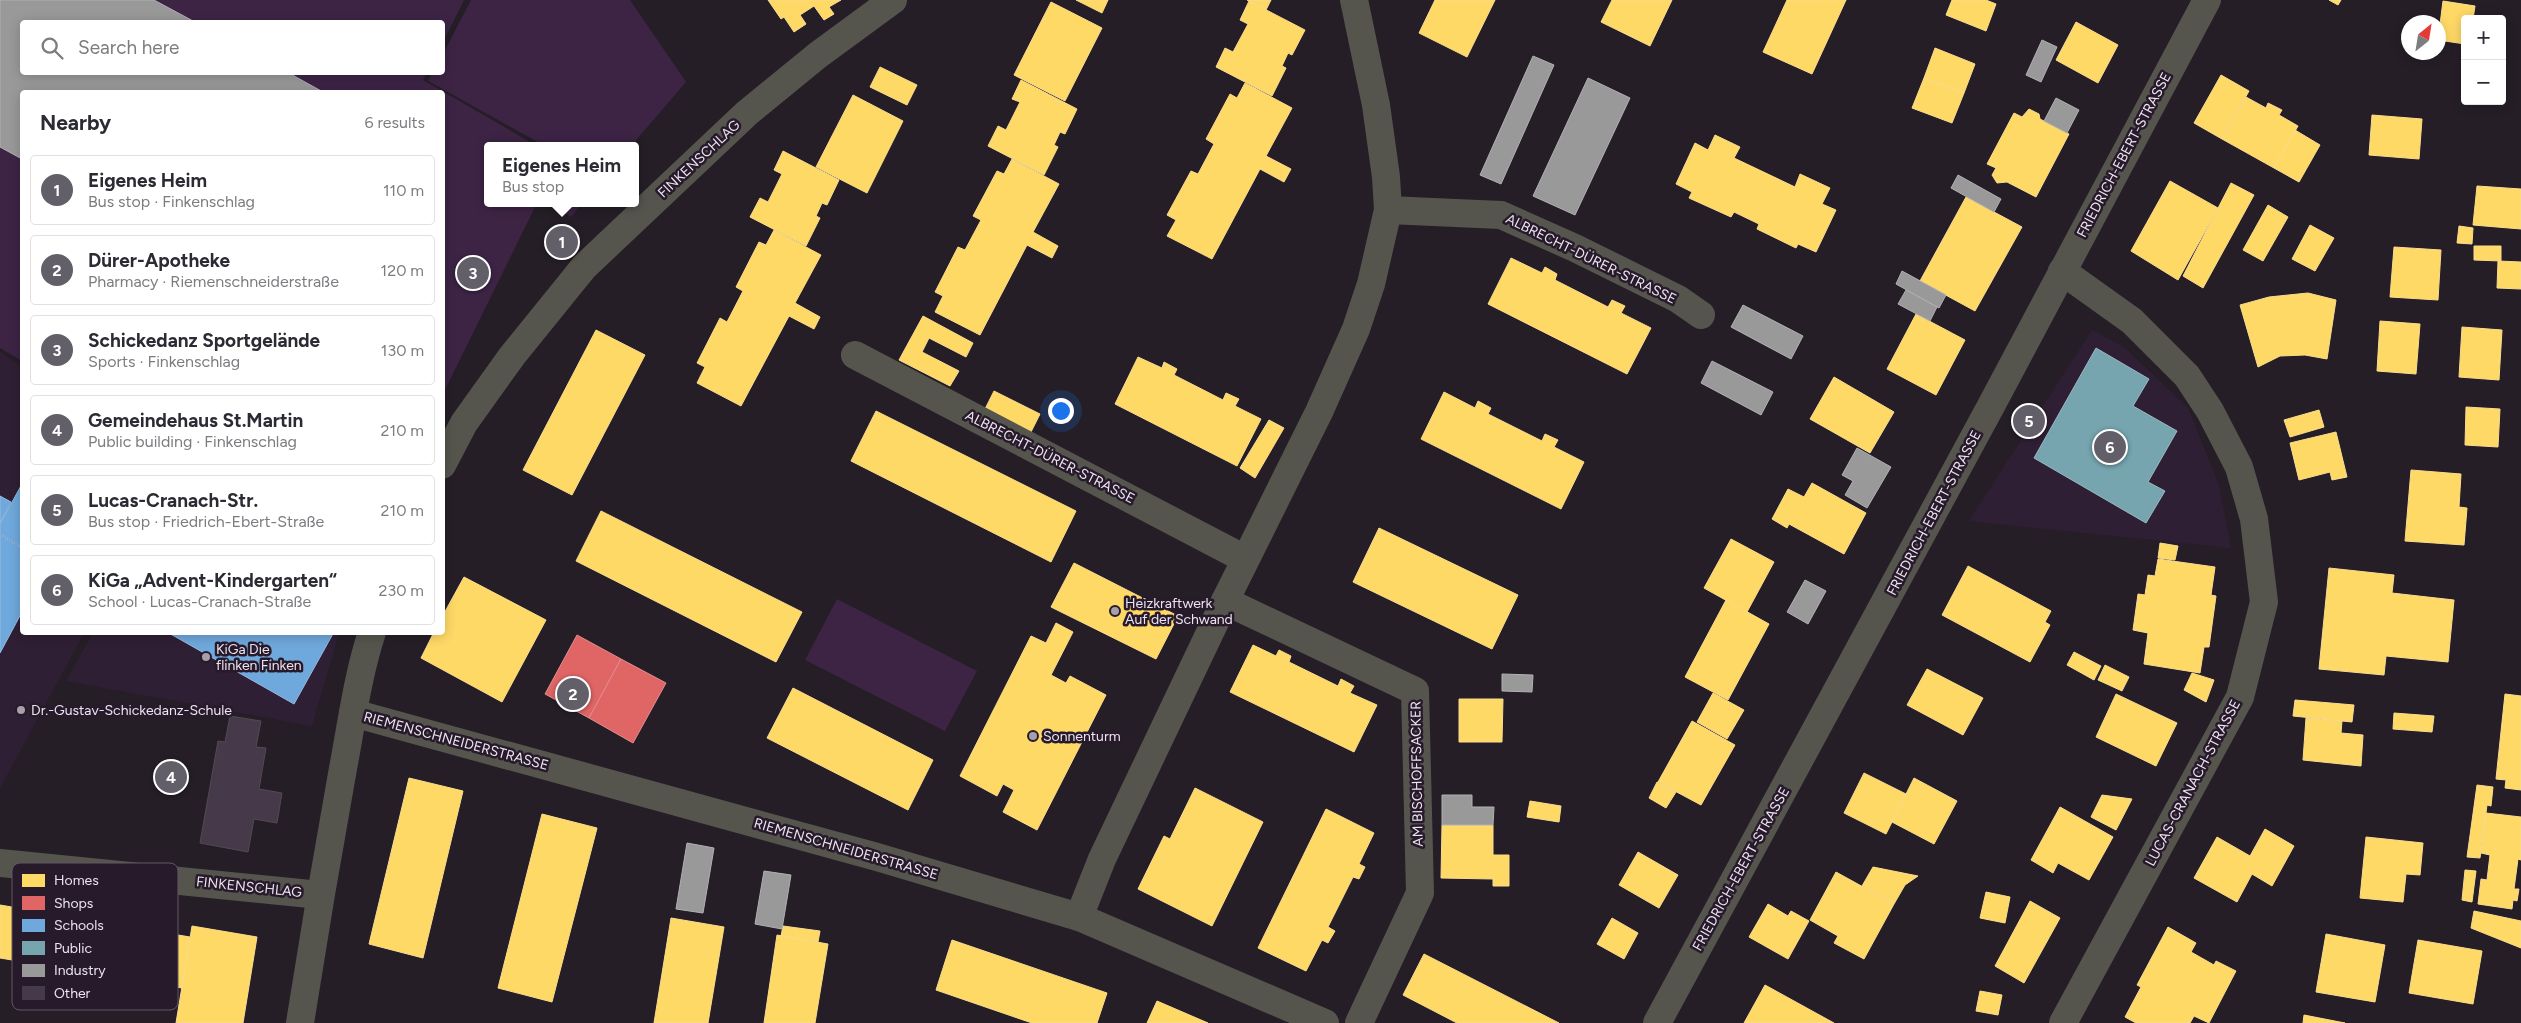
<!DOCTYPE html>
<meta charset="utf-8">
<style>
:root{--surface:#fff;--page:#f7f7f7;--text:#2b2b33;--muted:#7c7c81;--line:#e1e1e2;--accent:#635f69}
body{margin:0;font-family:Figtree,sans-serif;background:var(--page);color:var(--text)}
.controls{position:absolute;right:15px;top:15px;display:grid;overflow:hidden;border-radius:5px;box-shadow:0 2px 12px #0003}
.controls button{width:45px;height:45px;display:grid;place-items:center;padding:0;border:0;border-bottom:1px solid var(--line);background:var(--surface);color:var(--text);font:25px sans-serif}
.compass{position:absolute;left:2401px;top:15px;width:45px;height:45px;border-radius:50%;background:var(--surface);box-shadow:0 2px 12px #0003;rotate:30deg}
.you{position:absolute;left:1060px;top:410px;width:18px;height:18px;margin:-12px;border:4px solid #fff;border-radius:50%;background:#1a73e8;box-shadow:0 0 0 8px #1a73e833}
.badge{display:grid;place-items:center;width:32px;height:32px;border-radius:50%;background:var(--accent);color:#fff;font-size:16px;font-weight:700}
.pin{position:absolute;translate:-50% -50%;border:2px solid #fff;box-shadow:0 1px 5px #0006}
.popup{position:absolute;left:484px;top:142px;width:155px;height:65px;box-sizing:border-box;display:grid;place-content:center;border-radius:5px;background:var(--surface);filter:drop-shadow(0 1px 4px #0005);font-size:16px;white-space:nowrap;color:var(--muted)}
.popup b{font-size:19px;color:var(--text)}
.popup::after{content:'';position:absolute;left:50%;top:100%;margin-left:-10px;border:10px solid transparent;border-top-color:var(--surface)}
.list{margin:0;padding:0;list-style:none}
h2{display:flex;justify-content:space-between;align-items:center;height:65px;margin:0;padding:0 20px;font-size:21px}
h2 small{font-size:16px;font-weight:400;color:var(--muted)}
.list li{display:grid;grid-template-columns:32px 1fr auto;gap:15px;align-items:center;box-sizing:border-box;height:70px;margin:0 10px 10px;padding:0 10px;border:1px solid var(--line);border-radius:5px}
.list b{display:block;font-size:19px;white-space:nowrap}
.list p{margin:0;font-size:16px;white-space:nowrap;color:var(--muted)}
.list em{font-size:16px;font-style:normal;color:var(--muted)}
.icon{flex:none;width:28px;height:28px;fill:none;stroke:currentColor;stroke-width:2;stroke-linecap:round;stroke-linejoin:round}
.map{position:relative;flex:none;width:2521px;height:1023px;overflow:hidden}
.search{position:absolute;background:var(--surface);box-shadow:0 2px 12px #0003;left:20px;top:20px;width:425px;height:55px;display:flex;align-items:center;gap:12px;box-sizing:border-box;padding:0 18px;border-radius:5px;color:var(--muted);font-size:19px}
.panel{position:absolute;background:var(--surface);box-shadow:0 2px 12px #0003;left:20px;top:90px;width:425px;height:545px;border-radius:5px}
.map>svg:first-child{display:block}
</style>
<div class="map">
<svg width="2521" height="1023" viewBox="0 0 2521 1023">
<rect width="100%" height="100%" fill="#251e27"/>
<g fill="#2f1f34">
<polygon points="2092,330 2125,348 2188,408 2219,485 2231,548 1969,521"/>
<polygon points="0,352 22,366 22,486 0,525"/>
<polygon points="0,534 22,546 22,632 84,633 0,788"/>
<polygon points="93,633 339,633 312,726 66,681"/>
</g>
<g fill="#3d2445">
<polygon points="0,0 464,0 443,42 442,22 22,22 22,72 427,73 423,80 537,146 488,146 488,203 537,203 443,394 442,92 22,92 22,361 0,348"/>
<polygon points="471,0 630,0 686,82 631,146 545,146 428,81 432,73 442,72 443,54"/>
<polygon points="550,203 582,203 571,217"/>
<polygon points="837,599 977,671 945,731 805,660"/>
</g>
<g fill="#ffd966" stroke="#fadc8f">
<polygon points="768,0 841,0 829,7 834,14 824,20 814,6 800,15 806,24 794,32 784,17 781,19"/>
<polygon points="1076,0 1108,0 1102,13"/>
<polygon points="1247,0 1271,0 1266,10"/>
<polygon points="1435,0 1495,0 1467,57 1419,33"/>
<polygon points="1612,0 1672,0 1650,46 1601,22"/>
<polygon points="1787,0 1846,0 1812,74 1763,52"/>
<polygon points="1952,0 1986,0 1996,4 1986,31 1946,15"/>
<polygon points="2329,0 2341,0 2338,5"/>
<polygon points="1249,1 1305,30 1292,55 1288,53 1282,66 1286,68 1272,96 1216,67 1225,48 1233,52 1248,24 1240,20"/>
<polygon points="2443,1 2475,6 2473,19 2465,19 2465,44 2438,40"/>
<polygon points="1051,2 1102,28 1065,101 1014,75"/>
<polygon points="2076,22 2118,45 2098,83 2056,60"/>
<polygon points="1935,48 1975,64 1964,93 1924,78"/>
<polygon points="880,67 917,85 907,105 870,87"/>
<polygon points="2221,75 2249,91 2222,139 2194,123"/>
<polygon points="1924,78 1964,93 1952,123 1912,108"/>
<polygon points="1021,80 1077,109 1065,134 1060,132 1054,145 1058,147 1044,175 988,146 998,126 1006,130 1020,102 1012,99"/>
<polygon points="1245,83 1292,108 1266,156 1291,169 1284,182 1260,169 1212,259 1167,236 1176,220 1167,215 1191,171 1198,174 1214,144 1206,139 1230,94 1237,98"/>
<polygon points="853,95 903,121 867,193 816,167"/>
<polygon points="2246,97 2266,108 2268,103 2282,110 2279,115 2298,126 2274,168 2222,139"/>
<polygon points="2029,109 2039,114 2040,119 2069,134 2036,197 2007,182 1997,183 1992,175 1996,168 1987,164 2014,113 2022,117"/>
<polygon points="2372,115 2422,119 2419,159 2369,155"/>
<polygon points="2295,130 2320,145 2299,182 2274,168"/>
<polygon points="1715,135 1740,147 1734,158 1795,187 1800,174 1830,188 1822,204 1836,210 1816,252 1798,244 1796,248 1757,229 1759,224 1734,212 1731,217 1689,198 1692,192 1676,184 1695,143 1708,150"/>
<polygon points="783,151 839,180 827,205 822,203 816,216 820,218 806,246 750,217 760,198 768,202 782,174 774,170"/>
<polygon points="1012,159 1059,184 1033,232 1058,246 1052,258 1027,245 980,335 935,312 943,296 935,292 958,247 965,250 981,220 973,216 997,171 1004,174"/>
<polygon points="2170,181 2218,208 2178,280 2131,251"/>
<polygon points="2231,183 2254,195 2203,288 2183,276"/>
<polygon points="2477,186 2521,189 2521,229 2473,225"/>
<polygon points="1966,197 2022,227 1975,311 1920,281"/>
<polygon points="2268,205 2288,217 2263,261 2243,250"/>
<polygon points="2310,225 2334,238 2315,271 2292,259"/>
<polygon points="2459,226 2473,228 2472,244 2457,243"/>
<polygon points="774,230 821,255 795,303 820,317 814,329 789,316 741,406 697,383 705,367 697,363 720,318 727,322 743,291 736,287 759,242 766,245"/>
<polygon points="2474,246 2501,246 2501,261 2474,260"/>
<polygon points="2394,247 2441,250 2438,300 2390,297"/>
<polygon points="1511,258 1542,273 1545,267 1557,274 1555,280 1608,307 1612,300 1625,306 1621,313 1651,328 1627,374 1488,304"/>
<polygon points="2498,261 2521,262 2521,289 2497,288"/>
<polygon points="2308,293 2336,300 2327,359 2305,355 2280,356 2258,367 2240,305 2269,297"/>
<polygon points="1916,314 1965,340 1936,395 1887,369"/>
<polygon points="923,316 973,343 966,357 929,338 922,352 959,371 950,386 899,360"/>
<polygon points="2380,321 2420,324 2416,374 2377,371"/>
<polygon points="2462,327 2502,330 2499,380 2459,377"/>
<polygon points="596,330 645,355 572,495 523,470"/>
<polygon points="1138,357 1162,368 1164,362 1177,369 1174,375 1223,400 1226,393 1239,399 1235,406 1261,419 1237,466 1115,404"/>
<polygon points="1834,377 1894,412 1870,453 1810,419"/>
<polygon points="994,391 1040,414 1028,438 982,415"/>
<polygon points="1444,392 1475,408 1478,401 1491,408 1488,414 1542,441 1545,434 1558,440 1554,447 1584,462 1561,509 1421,439"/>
<polygon points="2466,407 2500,409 2498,447 2465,445"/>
<polygon points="2319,410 2324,427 2290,437 2284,420"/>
<polygon points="876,411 1076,511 1051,562 851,461"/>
<polygon points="1269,420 1284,428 1255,478 1240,468"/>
<polygon points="2336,432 2347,477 2332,480 2330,472 2299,480 2290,443"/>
<polygon points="2411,470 2461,474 2459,507 2467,508 2464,545 2405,541"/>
<polygon points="1812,483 1866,513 1844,554 1789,524 1787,528 1772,519 1788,489 1804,497"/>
<polygon points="601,511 802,612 776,662 576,561"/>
<polygon points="1379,528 1518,595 1492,649 1353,582"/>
<polygon points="1731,539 1774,562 1747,612 1704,588"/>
<polygon points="2160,543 2178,546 2175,560 2158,558"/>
<polygon points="2158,559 2215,567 2211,595 2216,596 2209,647 2204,647 2200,673 2144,664 2148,633 2133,630 2138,594 2145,595 2148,575 2155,576"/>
<polygon points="1074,563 1178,616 1156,659 1051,607"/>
<polygon points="1968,566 2051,611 2045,622 2050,625 2030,662 1942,615"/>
<polygon points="2329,568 2394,575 2392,593 2454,600 2448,662 2386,656 2384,675 2319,669"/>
<polygon points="464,577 546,620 502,702 421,658 434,632 442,632 442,617"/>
<polygon points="1726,600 1769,624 1728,700 1685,677"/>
<polygon points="1056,623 1073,632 1051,675 1066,683 1070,676 1106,695 1037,830 1003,812 1014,790 1003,784 997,796 960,776 1031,636 1046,643"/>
<polygon points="1253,645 1276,656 1279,650 1291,656 1289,662 1338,686 1341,679 1354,686 1350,693 1377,705 1354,752 1230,692"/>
<polygon points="2074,652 2101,666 2094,680 2067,665"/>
<polygon points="2105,665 2129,677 2122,691 2098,680"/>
<polygon points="1927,669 1983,698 1963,735 1907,705"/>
<polygon points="2192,673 2214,680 2206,702 2184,690"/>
<polygon points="793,688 933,760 908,810 767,738"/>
<polygon points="1713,693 1744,710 1727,739 1697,722"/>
<polygon points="2116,694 2177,723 2156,766 2096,737"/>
<polygon points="2505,694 2521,696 2521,790 2505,788 2506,780 2496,779"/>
<polygon points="1459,699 1503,699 1502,742 1459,742"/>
<polygon points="2295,700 2354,705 2352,722 2293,716"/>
<polygon points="2394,713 2434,716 2432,732 2393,729"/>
<polygon points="2306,718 2342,721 2341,733 2363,735 2361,766 2303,760"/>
<polygon points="1692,721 1735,745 1701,805 1658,782"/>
<polygon points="1864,773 1906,794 1886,834 1844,813"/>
<polygon points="409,778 463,791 423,958 369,944"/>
<polygon points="1914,778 1957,801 1934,844 1892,822"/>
<polygon points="1657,782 1676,792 1666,808 1649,798"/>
<polygon points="2477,785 2493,787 2491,806 2487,805 2480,858 2467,857"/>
<polygon points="1195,788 1263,822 1212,926 1138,889 1164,836 1170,839"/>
<polygon points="2102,795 2132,799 2116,830 2091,817"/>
<polygon points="1530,801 1561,806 1559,822 1527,817"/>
<polygon points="2060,807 2113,837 2089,880 2058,863 2053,873 2031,860"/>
<polygon points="1326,809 1374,833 1359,864 1365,867 1359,879 1353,877 1328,927 1335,931 1328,943 1322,940 1306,971 1258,948"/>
<polygon points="2486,813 2521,817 2521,860 2518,859 2514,889 2519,889 2517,901 2513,900 2512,909 2478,904 2481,879 2487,880 2490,855 2481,853"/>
<polygon points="542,814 597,828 552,1002 498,988"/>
<polygon points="1442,825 1493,825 1493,855 1509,855 1509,886 1493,886 1493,879 1441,878"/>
<polygon points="2265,829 2294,846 2272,886 2252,874 2237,902 2194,878 2217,837 2250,856"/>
<polygon points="2366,837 2423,843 2420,875 2406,874 2403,902 2360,898"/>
<polygon points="1638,852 1678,875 1659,908 1619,885"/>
<polygon points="1873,867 1918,876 1905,885 1894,904 1862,886"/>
<polygon points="2465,870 2476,871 2472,902 2462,900"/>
<polygon points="1836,872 1894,904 1864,959 1834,943 1838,936 1810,920"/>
<polygon points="1986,892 2010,897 2005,923 1980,918"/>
<polygon points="2030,901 2060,918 2024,983 1995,966"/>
<polygon points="1768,904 1788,916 1791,911 1809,921 1788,959 1749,937"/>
<polygon points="0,905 190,937 182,988 0,958"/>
<polygon points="2474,911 2521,921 2521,948 2471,928"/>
<polygon points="671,918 724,927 708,1023 654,1023"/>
<polygon points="1612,918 1638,933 1624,959 1597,944"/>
<polygon points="192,926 257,937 243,1023 176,1023"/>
<polygon points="783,926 820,931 818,942 781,936"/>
<polygon points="2168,927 2196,943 2191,952 2214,965 2216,961 2236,971 2209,1023 2194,1016 2190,1023 2136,1023 2125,1017 2141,987 2137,985"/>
<polygon points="2326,934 2385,945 2375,1002 2316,992"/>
<polygon points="777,935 828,944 815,1023 764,1023"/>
<polygon points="952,940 1107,993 1097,1023 1032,1023 936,990"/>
<polygon points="2418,940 2482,951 2473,1004 2409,993"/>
<polygon points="1424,954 1559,1023 1457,1023 1403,995"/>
<polygon points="1765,985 1834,1023 1744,1023"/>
<polygon points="1980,991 2002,995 1998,1015 1976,1011"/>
<polygon points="1157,1001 1208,1023 1147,1023"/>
<polygon points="2304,1015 2345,1023 2303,1023"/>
</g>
<g fill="#e06666" stroke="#e48c8f">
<polygon points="577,635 621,659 589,718 545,694"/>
<polygon points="621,659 666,683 633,743 589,718"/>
</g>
<g fill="#6fa8dc" stroke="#95bae2">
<polygon points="22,484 22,547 0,534 0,524"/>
<polygon points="0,496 11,502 0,523"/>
<polygon points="0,535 22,548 22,612 0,653"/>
<polygon points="167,632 334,632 294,704"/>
</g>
<polygon fill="#76a5af" stroke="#9ab8c2" points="2096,348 2149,379 2133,406 2177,431 2148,482 2165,491 2146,523 2034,458"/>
<g fill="#999" stroke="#b2b0b3">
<polygon points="0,0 154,0 195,22 22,22 22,72 287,72 323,92 22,92 22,159 0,147"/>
<polygon points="2042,40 2057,47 2041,82 2026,75"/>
<polygon points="1533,56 1554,65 1501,184 1480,175"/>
<polygon points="1588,78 1630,98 1575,215 1533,196"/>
<polygon points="2056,98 2079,110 2067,133 2044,121"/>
<polygon points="1958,175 2001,199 1994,212 1951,188"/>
<polygon points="1902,271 1946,295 1939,308 1896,284"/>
<polygon points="1906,290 1937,307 1930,321 1898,304"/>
<polygon points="1743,305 1803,336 1791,359 1731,327"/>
<polygon points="1712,361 1773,392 1761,415 1701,383"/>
<polygon points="1857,448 1891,467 1867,508 1845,495 1853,481 1842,475"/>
<polygon points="1805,580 1826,591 1808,624 1787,612"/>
<polygon points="1502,674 1533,675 1532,692 1502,691"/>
<polygon points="1442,795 1472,795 1472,807 1494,807 1493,825 1442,825"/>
<polygon points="687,843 714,848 703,913 676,909"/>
<polygon points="764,871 791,875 782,929 755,924"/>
</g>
<polygon fill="#463a4a" stroke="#514b53" points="230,716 261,721 256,747 266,748 259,789 282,793 277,823 254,819 248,852 200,843 218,741 225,742"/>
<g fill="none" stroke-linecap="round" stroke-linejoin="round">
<g stroke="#55554e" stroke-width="28">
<polyline points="1388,210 1501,215 1575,248 1678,299 1701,315"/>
<polyline points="2062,271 2132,321 2187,376 2210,411 2239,467 2254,519 2264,602 2240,697 2063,1023"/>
<polyline points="855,355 1245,559"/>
<polyline points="442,465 464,423 512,356 584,267 747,113 818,55 893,0"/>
<polyline points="1225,601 1415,691 1420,893 1359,1023"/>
<polyline points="353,713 877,857 1079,917 1325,1023"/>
<polyline points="0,863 320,895"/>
<polyline points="1079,917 1102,859 1225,601 1319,412 1356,329 1371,284 1388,210 1386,177 1376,105 1354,0"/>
<path d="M300,1023c13,-83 27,-166 42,-249 9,-47 15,-96 30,-142"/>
<polyline points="1657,1023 1992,404 2207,0"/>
</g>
</g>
<g fill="#a79faa" stroke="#271a2b" stroke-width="2">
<circle cx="1115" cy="611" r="5"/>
<circle cx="206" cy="657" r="5"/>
<circle cx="21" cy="710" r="5"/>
<circle cx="1033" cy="736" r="5"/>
</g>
<g text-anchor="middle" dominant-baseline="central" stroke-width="5" stroke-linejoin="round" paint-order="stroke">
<g font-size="14" fill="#ede4f0" stroke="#271a2b">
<text transform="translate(2124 155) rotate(-62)">FRIEDRICH-EBERT-STRASSE</text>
<text transform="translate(699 159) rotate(-43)">FINKENSCHLAG</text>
<text transform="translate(1591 259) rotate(26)">ALBRECHT-DÜRER-STRASSE</text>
<text transform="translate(1050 457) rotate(27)">ALBRECHT-DÜRER-STRASSE</text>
<text transform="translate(1934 513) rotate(-62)">FRIEDRICH-EBERT-STRASSE</text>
<text transform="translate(456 741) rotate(15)">RIEMENSCHNEIDERSTRASSE</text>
<text transform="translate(1417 774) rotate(-91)">AM BISCHOFFSACKER</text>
<text transform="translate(2193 783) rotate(-62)">LUCAS-CRANACH-STRASSE</text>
<text transform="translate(846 849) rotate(16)">RIEMENSCHNEIDERSTRASSE</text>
<text transform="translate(1741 869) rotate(-61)">FRIEDRICH-EBERT-STRASSE</text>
<text transform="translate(249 887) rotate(6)">FINKENSCHLAG</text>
</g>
<g font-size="14" fill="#ede4f0" stroke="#271a2b" text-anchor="start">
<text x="1125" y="603">Heizkraftwerk<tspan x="1125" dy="16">Auf der Schwand</tspan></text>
<text x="216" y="649">KiGa Die<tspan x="216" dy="16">flinken Finken</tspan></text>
<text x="31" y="710">Dr.-Gustav-Schickedanz-Schule</text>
<text x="1043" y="736">Sonnenturm</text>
</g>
</g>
<rect x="12" y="863" width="166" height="147" rx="8" fill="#271a2b" stroke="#625766" stroke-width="1"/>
<rect x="22" y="874" width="23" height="13" fill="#ffd966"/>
<rect x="22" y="896" width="23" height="14" fill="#e06666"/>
<rect x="22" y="919" width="23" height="13" fill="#6fa8dc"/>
<rect x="22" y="941" width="23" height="14" fill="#76a5af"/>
<rect x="22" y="964" width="23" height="13" fill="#999"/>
<rect x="22" y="986" width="23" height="14" fill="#463a4a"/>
<g font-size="14" fill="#ede4f0">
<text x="54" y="885">Homes</text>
<text x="54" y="908">Shops</text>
<text x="54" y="930">Schools</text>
<text x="54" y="953">Public</text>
<text x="54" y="975">Industry</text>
<text x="54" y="998">Other</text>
</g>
</svg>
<div class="controls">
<button>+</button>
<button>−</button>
</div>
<svg class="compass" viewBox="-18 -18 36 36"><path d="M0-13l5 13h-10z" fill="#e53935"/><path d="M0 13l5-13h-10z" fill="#7c7c81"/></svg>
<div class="you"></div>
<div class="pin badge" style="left:562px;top:242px">1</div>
<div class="popup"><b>Eigenes Heim</b>Bus stop</div>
<div class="pin badge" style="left:573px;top:694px">2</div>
<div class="pin badge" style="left:473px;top:273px">3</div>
<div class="pin badge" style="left:171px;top:777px">4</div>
<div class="pin badge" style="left:2029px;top:421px">5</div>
<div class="pin badge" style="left:2110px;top:447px">6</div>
<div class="search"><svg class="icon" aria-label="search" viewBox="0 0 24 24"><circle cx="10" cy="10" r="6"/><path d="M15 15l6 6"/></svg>Search here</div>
<section class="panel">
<h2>Nearby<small>6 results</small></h2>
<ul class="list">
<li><span class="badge">1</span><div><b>Eigenes Heim</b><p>Bus stop · Finkenschlag</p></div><em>110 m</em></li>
<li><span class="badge">2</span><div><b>Dürer-Apotheke</b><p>Pharmacy · Riemenschneiderstraße</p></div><em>120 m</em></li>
<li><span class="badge">3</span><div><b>Schickedanz Sportgelände</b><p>Sports · Finkenschlag</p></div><em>130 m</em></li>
<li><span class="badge">4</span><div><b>Gemeindehaus St.Martin</b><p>Public building · Finkenschlag</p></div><em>210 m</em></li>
<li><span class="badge">5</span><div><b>Lucas-Cranach-Str.</b><p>Bus stop · Friedrich-Ebert-Straße</p></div><em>210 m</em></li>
<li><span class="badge">6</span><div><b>KiGa „Advent-Kindergarten“</b><p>School · Lucas-Cranach-Straße</p></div><em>230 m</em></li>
</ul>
</section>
</div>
